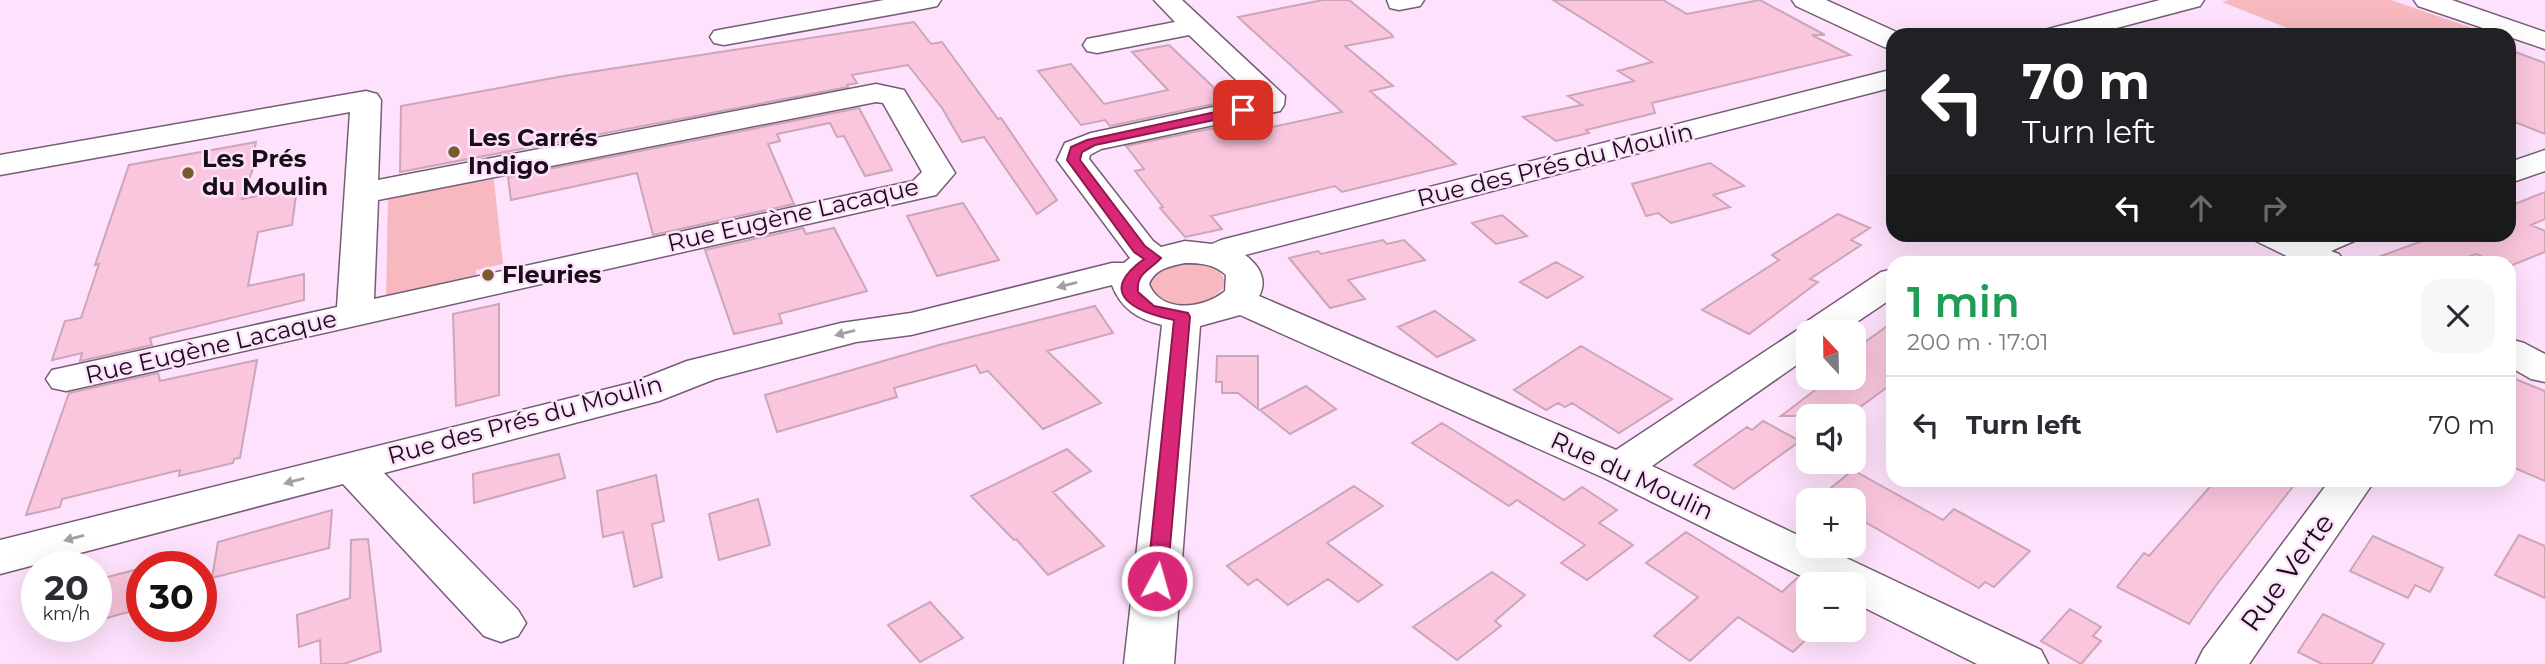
<!DOCTYPE html>
<html lang="en">
<head>
<meta charset="utf-8">
<style>
  :root { --surface:#fff; --page:#f7f7f7; --text:#2b2b33; --muted:#7c7c81; --line:#e1e1e2 }
  body { margin:0; font-family:Montserrat,sans-serif; background:var(--page); color:var(--text); height:100vh; display:flex; flex-direction:column; font-size:26px; white-space:nowrap }
  * { box-sizing:border-box; margin:0 }
  p { font-size:23px; color:var(--muted) }
  .icon { flex:none; width:38px; height:38px; fill:none; stroke:currentColor; stroke-width:2; stroke-linecap:round; stroke-linejoin:round }
  .map { position:relative; flex:1; overflow:hidden }
  .details { position:absolute; left:1886px; top:256px; width:630px; height:231px; display:flex; flex-direction:column; background:var(--surface); border-radius:21px; box-shadow:0 7px 28px #0002 }
  .details>* { flex:none }
  .guide { position:absolute; left:1886px; top:28px; width:630px; height:214px; border-radius:21px; box-shadow:0 7px 28px #0002; background:#202124; color:#fff; overflow:hidden }
  .needle { width:46px; rotate:338deg }
  .controls { position:absolute; left:1796px; top:320px; display:grid; gap:14px }
  .controls a { display:grid; place-items:center; width:70px; height:70px; border-radius:14px; background:var(--surface); box-shadow:0 7px 28px #0002; font-size:35px }
  .speed { position:absolute; left:21px; top:551px; display:flex; gap:14px; font-size:35px; font-weight:700; text-align:center }
  .speed>* { display:grid; place-content:center; width:91px; height:91px; border-radius:50%; background:var(--surface); box-shadow:0 7px 28px #0002; line-height:1 }
  .speed small { font-size:18px; font-weight:400 }
  .speed .limit { border:10px solid #d22; background:#fff; color:#111 }
  .pin { position:absolute; display:grid; place-items:center; width:60px; height:60px; color:#fff; margin:-30px; border-radius:14px; box-shadow:0 4px 10px #0006 }
  .me { position:absolute; width:77px; margin:-38px; rotate:6deg; stroke-linejoin:round; filter:drop-shadow(0 0 5px #0008) }
  .turn { display:flex; align-items:center; gap:24px; height:147px; padding:0 21px; font-size:32px }
  .turn .icon { width:91px; height:91px; stroke-width:2.5 }
  .turn b { display:block; font-size:49px; line-height:60px }
  .lanes { display:flex; align-items:center; height:66px; padding:0 21px; background:#0003; justify-content:center; gap:35px; direction:ltr }
  .lanes .off { opacity:.35 }
  .round { display:grid; place-items:center; flex:none; width:74px; height:74px; border-radius:21px; background:var(--page) }
  .headline { display:flex; align-items:center; justify-content:space-between; height:119px; padding:0 21px }
  h1 { font-size:42px; font-weight:600; line-height:52px; color:#1e9e55 }
  ul { padding:0; list-style:none }
  li { display:flex; align-items:center; gap:21px; height:98px; padding:0 21px; border-top:2px solid var(--line) }
  li div { flex:1 }
  li b { display:block; font-size:26px }
  li em { font-style:normal }
  .map>svg:first-child { display:block }
  .green { fill:#f7b8bf }
  .building { fill:#fac6de; stroke:#cba6b7; stroke-width:2 }
  .lines { fill:none; stroke-linecap:round; stroke-linejoin:round }
  .minor-casing { stroke:#755d75; stroke-width:3 }
  .minor { fill:#fff; fill-rule:evenodd }
  .oneway { fill:#a39fa2 }
  .route { fill:#db2777; stroke:#8e194d; stroke-width:2 }
  .poi-dot { fill:#775b2e; stroke:#fee1fc; stroke-width:2.5 }
  .labels { text-anchor:middle; stroke-width:5; stroke-linejoin:round; paint-order:stroke }
  .poi-label { font-size:24px; font-weight:bold; fill:#180e17; stroke:#fee1fc; text-anchor:start }
  .street-label { font-size:24px; fill:#180e17; stroke:#fee1fc }
  .near-street-label { font-size:28px; fill:#180e17; stroke:#fee1fc }
</style>
</head>
<body>
<div class="map">
<svg width="2545" height="664" viewBox="0 0 2545 664">
  <rect width="100%" height="100%" fill="#fee1fc"/>
  <path class="green" d="M2229,0h162l84,29 -20,6h-150l-83,-33z
    M493,172l10,92 -27,6 1,13 -91,20 2,-109z
    M1199,262c13,4 24,7 26,22 -13,26 -56,26 -74,6v-13c13,-14 30,-14 48,-15z"/>
  <path class="building" d="M1323,0h26l42,34 2,3 -48,9 48,40 -23,5 86,73 -114,28 -7,-6 -124,30 11,13 -37,8 -25,-29 3,-1 -28,-36 9,-2 -18,-23 122,-25 10,9 84,-18 -104,-95z
    M1553,0h110l24,14 73,-14 65,35h-13l38,20 -198,48 3,10 -69,17 3,3 -33,8 -33,-24 59,-12 -14,-9 66,-15 -16,-10 34,-9z
    M914,22l17,22 11,-2 56,77 3,-1 56,82 -20,14 -53,-77 -22,5 -20,-34 -34,-43 -56,10 5,8 -10,2 1,2 -448,85 1,-66 163,-30z
    M1169,45l59,56 -118,25 -5,-6 -24,5 -43,-54 33,-7 33,40 64,-14 -36,-38z
    M2510,50l35,13v71l-35,-14z
    M859,108l33,62 -27,6 -21,-40 -7,1 -7,-14 -53,11 3,7 -12,3 26,60 -141,31 -16,-62 -126,27 -3,-23z
    M256,142l-2,11 5,-1 -17,47 55,-11 -5,37 -34,7 -10,54 56,-12v26l-154,38 2,7 -72,16 2,-8 -30,7 13,-39 16,-3 18,-54 -4,1 34,-100z
    M1710,163l34,23 -31,9 17,12 -59,16 -13,-10 -12,3 -14,-32z
    M2545,192v27l-14,6 14,6v21l-35,14v-4h-15l-19,-8 -22,8h-81v-3l68,-25h69v-28z
    M963,203l36,57 -62,16 -30,-60z
    M1838,214l32,14 -19,12 10,5 -51,34 8,3 -69,52 -47,-24 77,-50 -7,-5z
    M1502,215l25,21 -31,8 -24,-21z
    M803,228l3,6 28,-6 33,63 -88,23 3,9 -48,11 -29,-84z
    M1383,240l4,4 17,-4 21,20 -77,20 17,19 -35,9 -41,-50 29,-7 3,3z
    M1556,262l27,15 -36,21 -27,-16z
    M499,304v91l-43,11 -3,-92z
    M1095,306l18,27 -66,18 54,52 -58,26 -55,-58 -8,2 -4,-8 -82,23 3,9 -120,35 -12,-37 174,-50z
    M1435,311l40,29 -38,17 -39,-30z
    M1894,321v61l-46,34h-67l50,-38h22v-27z
    M1581,346l91,53 -53,34 -47,-30 -7,4 -7,-4 -12,7 -32,-20z
    M1217,356h41v53l-20,-16h-16v-11h-6z
    M257,360l-17,98 -6,1 -1,4 -54,13 1,-6 -118,29 -2,8 -34,8 43,-122 89,-20 2,8z
    M2510,377l35,14v90l-35,-15z
    M1306,386l30,23 -46,25 -30,-24z
    M1763,421l37,20 -66,48 -40,-24 53,-38 5,3z
    M1442,423l122,77 18,-13 35,23 -18,13 34,22 -46,35 -26,-17 24,-18 -68,-45 -8,6 -97,-63z
    M1067,449l24,22 -38,21 51,54 -56,29 -32,-36 -2,1 -43,-44z
    M559,454l6,24 -91,25 -1,-29z
    M1853,470l90,50 11,-11 76,42 -36,36 -9,-5 -6,6 -126,-73v-15h-37z
    M656,475l8,46 -12,3 10,53 -28,10 -11,-55 -20,5 -6,-46z
    M2216,480h82l-84,108 -25,36 -72,-37 27,-34 5,3z
    M1354,486l29,20 -56,37 55,42 -24,17 -30,-23 -40,26 -31,-26 -9,6 -21,-19z
    M758,499l12,46 -51,15 -10,-46z
    M332,510l-3,38 -117,30 6,-36z
    M1686,532l96,60 15,-14 11,6v46h8l-23,22 -55,-35 -48,44 -36,-25 44,-39 -52,-34z
    M2519,535l26,11v52l-50,-23z
    M2373,536l70,32 -13,24 -15,-7 -7,13 -58,-27z
    M368,539l13,112 -37,13h-23l-1,-24 -21,7 -2,-32 53,-17 1,-58z
    M142,568l-10,43 -36,10v-41z
    M1492,572l33,23 -30,26 6,5 -44,34 -44,-33z
    M930,602l33,36 -43,24 -32,-37z
    M2070,609l31,18 -8,9 8,5 -20,23 -40,-23z
    M2323,614l61,30 -12,20h-50l-24,-12z"/>
  <g class="lines">
    <g class="minor-casing">
      <path id="minor" d="M884,0h57l-4,6 -9,2 -204,37 -10,-2 -4,-6 4,-6 10,-2z
        M1154,0h28l103,96 -1,9 -4,6 -179,38 -11,6 -1,4 64,82 8,6 24,-6 27,3 9,-4 673,-171v18l-649,168c14,10 23,25 14,41l357,154 183,-121 4,-5 78,-52 13,-3v28l-52,35h-34v25l-156,109 156,74v6h13l220,104 7,14h-71l-124,-62v-18h-36l-213,-106 -364,-163 -40,11 -26,338h-50l38,-339c-24,-6 -41,-16 -50,-40l-201,50 -55,7 -141,37 -56,22 -275,72 134,137 8,13 -8,13 -17,6 -17,-6 -141,-152 -343,90v-34l631,-157 56,-22 154,-38 70,-10 201,-50h12l6,-5 -73,-98 8,-17 26,-10 164,-35 -66,-63 -92,18 -10,-2 -4,-6 4,-6 88,-17zM1185,263c16,0 29,1 41,12l-1,16c-21,18 -64,23 -76,-7 6,-15 21,-18 36,-21z
        M1387,0h37l-4,6 -21,4 -9,-2z
        M1792,0h34l77,35h-9v14l-10,-2 -88,-41z
        M2160,0h44l-4,6 -110,29h-46l4,-6z
        M2414,0h38l93,32v17l-127,-43z
        M876,84l28,6 51,83 -19,22 -870,196 -14,-3 -6,-9 6,-9 14,-3 271,-60 13,-195 -350,63v-20l366,-64 11,3 4,6 -3,80zM876,102l7,1 39,69 -9,9 -539,118 4,-99z
        M2545,150v21l-35,12v-21z
        M2251,234h46l5,3 7,-3h50l-5,7 -23,10 8,3 5,8h-45l-43,-21z
        M2510,339l14,4 21,11v28l-14,-3 -21,-12z
        M2330,480h45l-126,184h-53l7,-14z"/>
    </g>
    <use href="#minor" class="minor"/>
  </g>
  <defs><path id="oneway-solid" d="M-6-.8H1V-3.2L6.5 0L1 3.2V.8H-6Z" transform="scale(1.75)"/></defs>
  <g class="oneway">
    <use href="#oneway-solid" transform="translate(1067 285) rotate(166)"/>
    <use href="#oneway-solid" transform="translate(845 333) rotate(166)"/>
    <use href="#oneway-solid" transform="translate(294 481) rotate(165)"/>
    <use href="#oneway-solid" transform="translate(74 538) rotate(165)"/>
  </g>
  <path class="route" d="M1243,106l5,1v6l-153,32 -13,7 -2,8 65,86 16,12c-12,13 -25,15 -23,34l16,14 34,7 2,4 -23,264 -3,5 -7,2 -7,-2 -3,-5 27,-261c-38,-8 -79,-26 -30,-61l-10,-7 -67,-92 4,-13 16,-7z"/>
  <g class="poi-dot">
    <circle cx="454" cy="152" r="7"/>
    <circle cx="188" cy="173" r="7"/>
    <circle cx="488" cy="275" r="7"/>
  </g>
  <g class="labels">
    <g class="poi-label">
      <text x="468" y="146">Les Carrés<tspan x="468" dy="28">Indigo</tspan></text>
      <text x="202" y="167">Les Prés<tspan x="202" dy="28">du Moulin</tspan></text>
      <text x="502" y="283">Fleuries</text>
    </g>
    <g class="street-label">
      <text transform="translate(1555 165) rotate(-14)" y="8">Rue des Prés du Moulin</text>
      <text transform="translate(793 215) rotate(-13)" y="8">Rue Eugène Lacaque</text>
      <text transform="translate(211 347) rotate(-13)" y="8">Rue Eugène Lacaque</text>
      <text transform="translate(525 420) rotate(-15)" y="8">Rue des Prés du Moulin</text>
      <text transform="translate(1632 476) rotate(25)" y="8">Rue du Moulin</text>
    </g>
    <g class="near-street-label">
      <text transform="translate(2287 572) rotate(-54)" y="10">Rue Verte</text>
    </g>
  </g>
</svg>
<div class="controls">
<a><svg class="needle" viewBox="-14 -14 28 28"><path d="M0-13l5 13h-10z" fill="#e53935"/><path d="M0 13l5-13h-10z" fill="#7c7c81"/></svg></a>
<a><svg class="icon" aria-label="sound" viewBox="0 0 24 24"><path d="M4 9h4l5-4v14l-5-4H4zM17 9q2 3 0 6"/></svg></a>
<a>+</a>
<a>−</a>
</div>
<div class="speed"><div>20<small>km/h</small></div><div class="limit">30</div></div>
<div class="pin" style="left:1243px;top:110px;background:#d93025"><svg class="icon" aria-label="arrive" viewBox="0 0 24 24"><path d="M6 21V4h12l-3 4 3 4H6"/></svg></div>
<svg class="me" style="left:1157px;top:581px" viewBox="-20 -20 40 40"><circle r="17" fill="#db2777" stroke="#fff" stroke-width="3"/><path d="M0-11L8 9 0 5-8 9z" fill="#fff"/></svg>
<div class="guide">
<div class="turn"><svg class="icon" aria-label="left" viewBox="0 0 24 24"><path d="M17 20v-9H6M10 6l-5 5 5 5"/></svg><div><b>70 m</b>Turn left</div></div>
<div class="lanes"><svg class="icon" aria-label="left" viewBox="0 0 24 24"><path d="M17 20v-9H6M10 6l-5 5 5 5"/></svg><svg class="icon off" aria-label="ahead" viewBox="0 0 24 24"><path d="M12 20V5M6 11l6-6 6 6"/></svg><svg class="icon off" aria-label="right" viewBox="0 0 24 24"><path d="M7 20v-9h11M14 6l5 5-5 5"/></svg></div>
</div>
<section class="details">
<div class="headline"><div><h1>1 min</h1><p>200 m · 17:01</p></div><a class="round"><svg class="icon" aria-label="close" viewBox="0 0 24 24"><path d="M6 6l12 12M18 6L6 18"/></svg></a></div>
<ul>
<li><svg class="icon" aria-label="left" viewBox="0 0 24 24"><path d="M17 20v-9H6M10 6l-5 5 5 5"/></svg><div><b>Turn left</b></div><em>70 m</em></li>
</ul>
</section>
</div>
</body>
</html>
